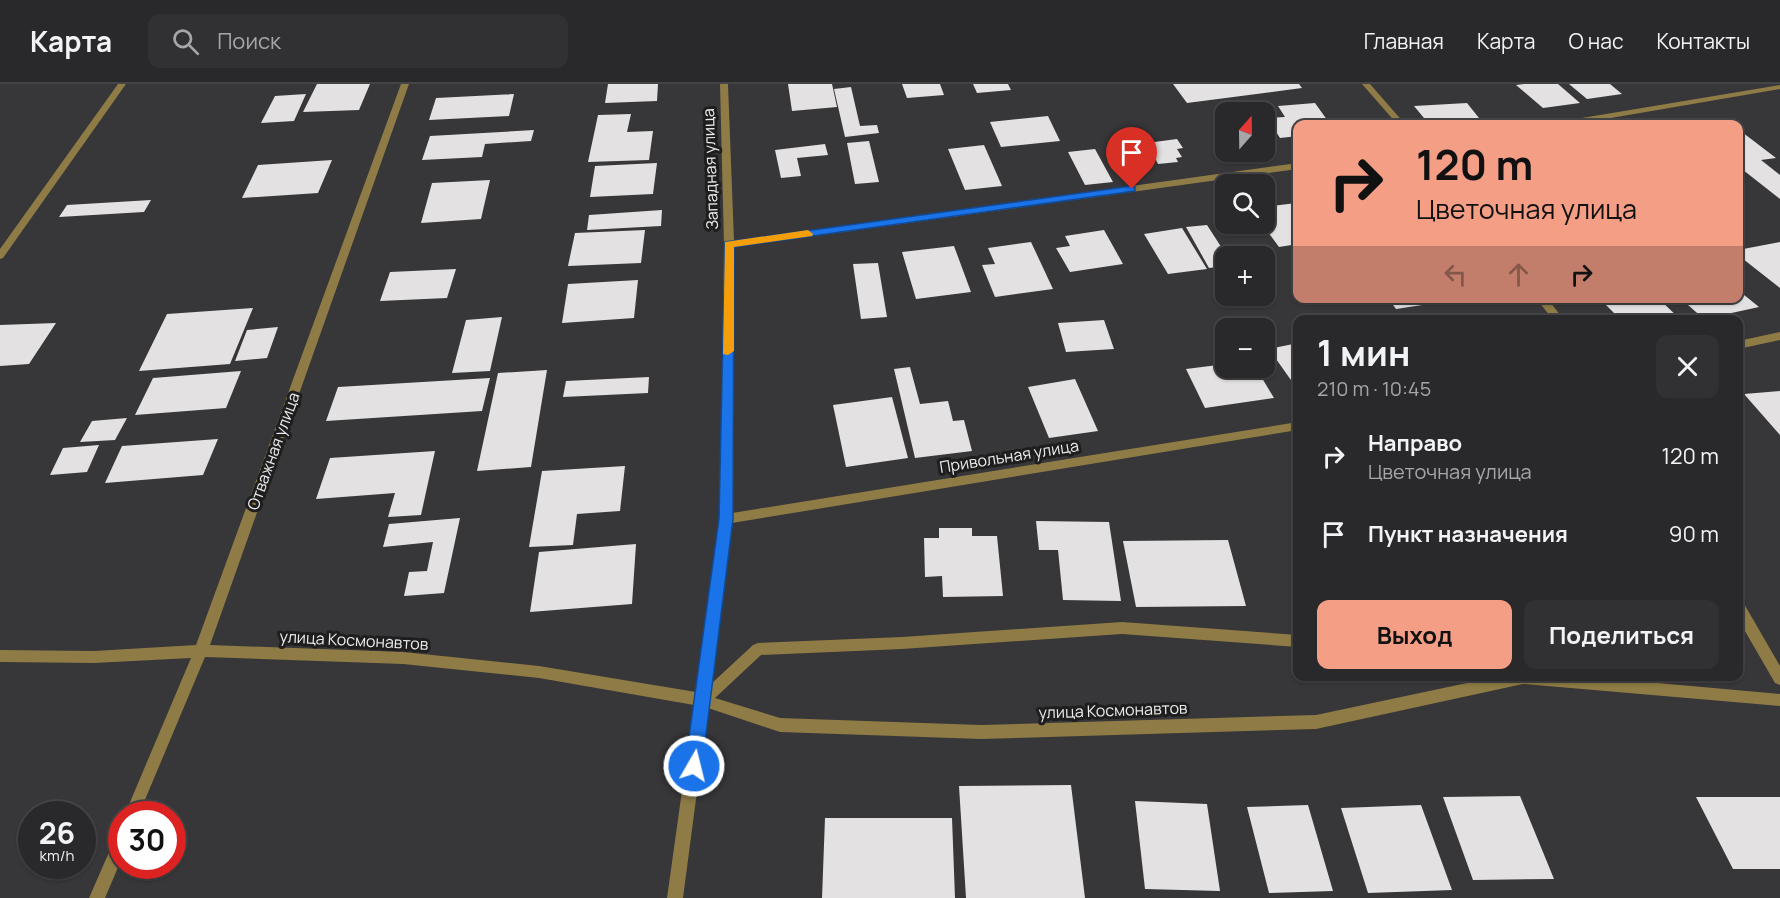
<!DOCTYPE html>
<html lang="ru">
<head>
<meta charset="utf-8">
<style>
  :root { --surface:#29282a; --page:#313032; --text:#f1f3f6; --muted:#a5a6a8; --line:#454447; --accent:#f49e86 }
  body { margin:0; font-family:Manrope,sans-serif; background:var(--page); color:var(--text); height:100vh; display:flex; flex-direction:column; font-size:22px; white-space:nowrap }
  * { box-sizing:border-box; margin:0 }
  p { font-size:20px; color:var(--muted) }
  .icon { flex:none; width:33px; height:33px; fill:none; stroke:currentColor; stroke-width:2; stroke-linecap:round; stroke-linejoin:round }
  .map { position:relative; flex:1; overflow:hidden }
  .panel { position:absolute; left:1293px; top:231px; width:450px; height:366px; display:flex; flex-direction:column; background:var(--surface); border-radius:12px; box-shadow:0 2px 4px #0004,0 0 0 2px var(--line) }
  .panel>* { flex:none }
  .hud { position:absolute; left:1293px; top:36px; width:450px; height:183px; border-radius:12px; box-shadow:0 2px 4px #0004,0 0 0 2px var(--line); background:#f49e86; color:#111; overflow:hidden }
  .needle { width:39px; rotate:20deg }
  .fabs { position:absolute; left:1215px; top:18px; display:grid; gap:12px }
  .fabs a { display:grid; place-items:center; width:60px; height:60px; border-radius:12px; background:var(--surface); box-shadow:0 2px 4px #0004,0 0 0 2px var(--line); font-size:30px }
  .speed { position:absolute; left:18px; top:717px; display:flex; gap:12px; font-size:30px; font-weight:700; text-align:center }
  .speed>* { display:grid; place-content:center; width:78px; height:78px; border-radius:50%; background:var(--surface); box-shadow:0 2px 4px #0004,0 0 0 2px var(--line); line-height:1 }
  .speed small { font-size:15px; font-weight:400 }
  .speed .limit { border:9px solid #d22; background:#fff; color:#111 }
  .pin { position:absolute; display:grid; place-items:center; width:51px; height:51px; color:#fff; margin:-62px -26px; border-radius:50% 50% 50% 0; rotate:-45deg; box-shadow:0 0 6px #0007 }
  .pin .icon { rotate:45deg }
  .me { position:absolute; width:66px; margin:-33px; rotate:8deg; stroke-linejoin:round; filter:drop-shadow(0 0 4px #0008) }
  .turn { display:flex; align-items:center; gap:21px; height:126px; padding:0 24px; font-size:27px }
  .turn .icon { width:78px; height:78px; stroke-width:2.5 }
  .turn b { display:block; font-size:42px; line-height:51px }
  .lanes { display:flex; align-items:center; height:57px; padding:0 24px; background:#0003; justify-content:center; gap:30px; direction:ltr }
  .lanes .off { opacity:.35 }
  .round { display:grid; place-items:center; flex:none; width:63px; height:63px; border-radius:12px; background:var(--page) }
  .headline { display:flex; align-items:center; justify-content:space-between; height:102px; padding:0 24px }
  h1 { font-size:36px; font-weight:700; line-height:45px }
  .action { display:flex; gap:12px; margin-top:auto; padding:12px 24px }
  .action a { flex:1; height:69px; border-radius:12px; background:var(--accent); color:#111; font-size:24px; font-weight:700; line-height:69px; text-align:center }
  .action a+a { background:var(--page); color:var(--text) }
  ul { padding:0; list-style:none }
  li { display:flex; align-items:center; gap:18px; height:78px; padding:0 24px }
  li div { flex:1 }
  li b { display:block; font-size:22px }
  li em { font-style:normal }
  header { display:flex; align-items:center; gap:36px; box-sizing:border-box; height:84px; padding:0 30px; background:var(--surface); border-bottom:2px solid var(--line) }
  header strong { font-size:28px }
  nav { display:flex; gap:33px; margin-inline-start:auto; font-size:21px }
  .search { width:420px; height:54px; background:var(--page); display:flex; align-items:center; gap:15px; box-sizing:border-box; padding:0 21px; border-radius:12px; color:var(--muted); font-size:22px }
  .map>svg:first-child { display:block }
  .building { fill:#e4e1e2 }
  .lines { fill:none; stroke-linecap:round; stroke-linejoin:round }
  .street { fill:#8e7b45; fill-rule:evenodd }
  .route { fill:#1a73e8; stroke:#114b97; stroke-width:1.5 }
  .slow { fill:#f59e0b }
  .labels { text-anchor:middle; stroke-width:6; stroke-linejoin:round; paint-order:stroke }
  .street-label { font-size:16px; fill:#ececed; stroke:#1e1e1f }
</style>
</head>
<body>
<header>
<strong>Карта</strong>
<div class="search"><svg class="icon" aria-label="search" viewBox="0 0 24 24"><circle cx="10" cy="10" r="6"/><path d="M15 15l6 6"/></svg>Поиск</div>
<nav><a>Главная</a><a>Карта</a><a>О нас</a><a>Контакты</a></nav>
</header>
<div class="map">
<svg width="1780" height="814" viewBox="0 0 1780 814">
  <rect width="100%" height="100%" fill="#373638"/>
  <path class="building" d="M317,0h53l-11,26 -56,2z
    M608,0h50l-1,17 -52,2z
    M788,0h44l5,23 -45,4z
    M902,0h38l4,11 -37,3z
    M973,0h35l3,6 -34,3z
    M1173,0h126l3,4 -115,15z
    M1524,0h34l22,19 -37,5 -27,-23z
    M1569,0h41l12,10 -35,5z
    M851,3l9,39 17,-1 2,8 -34,4 -11,-48z
    M306,10l-12,27 -33,2 14,-27z
    M514,10l-5,22 -80,4 7,-22z
    M1315,19l15,21h-32v12l-18,2 -13,-20 18,-1 -7,-11z
    M1467,19l16,20 -54,1 -15,-18z
    M631,30l-4,18 26,-1 -4,29 -61,2 10,-47z
    M1048,32l12,25 -59,6 -11,-25z
    M1738,45l38,29 -15,2 19,15v24l-42,-33z
    M534,46l-3,11 -46,3 -3,13 -60,3 8,-24z
    M1177,55l6,9 -6,1 5,8 -6,1 2,4 -20,2 -11,-21z
    M869,57l10,41 -24,2 -8,-41z
    M825,60l3,11 -31,3 4,18 -20,2 -6,-28z
    M984,61l18,41 -37,4 -17,-41z
    M1095,65l18,33 -28,3 -17,-33z
    M332,76l-14,33 -76,5 16,-33z
    M657,79l-4,31 -63,3 5,-31z
    M490,96l-9,39 -60,4 11,-40z
    M151,116l-7,12 -85,5 8,-12z
    M1296,119l2,41 -19,3 -17,-23 2,-17z
    M662,126l-1,16 -74,4 2,-15z
    M1207,141l20,31 -1,10 -17,2 -23,-41z
    M1182,144l25,41 -39,5 -24,-40z
    M645,146l-4,33 -73,3 7,-33z
    M1104,146l19,34 -53,8 -14,-24 14,-2 -5,-10z
    M1031,158l22,47 -58,8 -13,-32 13,-1 -7,-16z
    M1780,158v46l-42,-33v-5z
    M954,162l17,46 -55,7 -14,-47z
    M878,179l9,54 -26,2 -8,-55z
    M456,185l-9,29 -67,3 10,-29z
    M638,196l-4,38 -72,5 6,-39z
    M1738,206l21,17 -55,12 -24,-21h58z
    M1388,214h67v2l-59,9z
    M1599,214h59l23,22h-60z
    M253,224l-23,56 -91,7 28,-57z
    M502,233l-12,54 -38,2 14,-53z
    M1104,236l10,29 -48,3 -8,-29z
    M56,239l-27,41 -29,2v-41z
    M278,243l-11,31 -32,3 12,-31z
    M1298,259v47l-29,-41z
    M1226,280v4h30l18,30 -69,10 -19,-39z
    M910,283l10,37 28,-3 5,20 11,-1 8,31 -57,7 -21,-89z
    M547,286l-16,97 -54,4 21,-98z
    M241,287l-15,37 -91,7 18,-37z
    M649,293l-1,16 -85,4 3,-16z
    M490,294l-8,33 -156,10 12,-34z
    M1075,295l23,52 -49,7 -21,-51z
    M1780,307v44l-36,-41z
    M892,313l16,61 -62,9 -13,-62z
    M127,334l-12,22 -35,2 12,-21z
    M218,355l-15,36 -98,8 17,-37z
    M99,361l-12,27 -37,3 13,-27z
    M435,367l-14,64 -33,2 7,-24 -79,6 14,-41z
    M625,382l-5,45 -43,3 -4,31 -44,2 13,-76z
    M460,434l-16,75 -40,3 5,-24 18,-1 6,-29 -50,5 6,-23z
    M1036,437l73,1 12,79 -58,-1 -5,-50h-19z
    M939,444h33v8h25l6,60 -60,1 -1,-21 -17,1 -1,-39h15z
    M1228,456l18,66 -110,1 -13,-66z
    M636,460l-4,60 -102,8 9,-60z
    M1071,701l14,113h-119l-7,-112z
    M1520,712l34,83 -81,1 -30,-83z
    M1696,713h84v72h-47z
    M1135,717l72,3 13,87 -75,-2z
    M1308,721l25,86 -64,2 -22,-86z
    M1421,721l31,85 -84,3 -27,-85z
    M825,734h127l3,80h-133z"/>
  <g class="lines">
    <path class="street" d="M118,0h8l-123,174 -3,1v-10z
      M401,0h8l-199,561 193,7 136,14 157,26 24,-173 4,-274 -4,-161h8l6,157 564,-78v6l-564,78 -2,266 566,-91v8l-566,93 -21,161 42,-39 5,-2 144,-6 220,-15 176,13v12l-176,-13 -220,15 -141,6 -46,43 65,20 201,7 335,-10 184,-39h80l200,18v12l-257,-22 -207,45 -335,10 -201,-7 -72,-24 -25,190h-16l27,-193 -155,-27 -136,-14 -198,-7 -66,157h-14l66,-156 -97,5 -94,-1v-12l94,1 102,-6z
      M1362,0h8l35,40h-8z
      M1780,1v4l-204,35h-16l4,-3z
      M1536,214h11l17,22h-11z
      M1780,248v8l-42,9v-8z
      M1738,516l5,2 37,64v19l-5,-2 -37,-64z
      M122,748v26l-17,40h-16l28,-64z"/>
  </g>
  <path class="route" d="M1132,102l3,1v4l-401,56 -1,272 -31,247 -3,6 -5,2 -6,-2 -3,-6 34,-247 6,-277z"/>
  <path class="slow" d="M808,146l5,4 -1,2 -78,11v104l-6,4 -5,-1 2,-112z"/>
  <g class="labels">
    <g class="street-label">
      <text transform="translate(710 85) rotate(-92)" y="6">Западная улица</text>
      <text transform="translate(273 367) rotate(-70)" y="6">Отважная улица</text>
      <text transform="translate(1009 372) rotate(-9)" y="6">Привольная улица</text>
      <text transform="translate(354 556) rotate(3)" y="6">улица Космонавтов</text>
      <text transform="translate(1113 626) rotate(-2)" y="6">улица Космонавтов</text>
    </g>
  </g>
</svg>
<div class="fabs">
<a><svg class="needle" viewBox="-14 -14 28 28"><path d="M0-13l5 13h-10z" fill="#e53935"/><path d="M0 13l5-13h-10z" fill="#a5a6a8"/></svg></a>
<a><svg class="icon" aria-label="search" viewBox="0 0 24 24"><circle cx="10" cy="10" r="6"/><path d="M15 15l6 6"/></svg></a>
<a>+</a>
<a>−</a>
</div>
<div class="speed"><div>26<small>km/h</small></div><div class="limit">30</div></div>
<div class="pin" style="left:1132px;top:105px;background:#d93025"><svg class="icon" aria-label="arrive" viewBox="0 0 24 24"><path d="M6 21V4h12l-3 4 3 4H6"/></svg></div>
<svg class="me" style="left:694px;top:682px" viewBox="-20 -20 40 40"><circle r="17" fill="#1a73e8" stroke="#fff" stroke-width="3"/><path d="M0-11L8 9 0 5-8 9z" fill="#fff"/></svg>
<div class="hud">
<div class="turn"><svg class="icon" aria-label="right" viewBox="0 0 24 24"><path d="M7 20v-9h11M14 6l5 5-5 5"/></svg><div><b>120 m</b>Цветочная улица</div></div>
<div class="lanes"><svg class="icon off" aria-label="left" viewBox="0 0 24 24"><path d="M17 20v-9H6M10 6l-5 5 5 5"/></svg><svg class="icon off" aria-label="ahead" viewBox="0 0 24 24"><path d="M12 20V5M6 11l6-6 6 6"/></svg><svg class="icon" aria-label="right" viewBox="0 0 24 24"><path d="M7 20v-9h11M14 6l5 5-5 5"/></svg></div>
</div>
<section class="panel">
<div class="headline"><div><h1>1 мин</h1><p>210 m · 10:45</p></div><a class="round"><svg class="icon" aria-label="close" viewBox="0 0 24 24"><path d="M6 6l12 12M18 6L6 18"/></svg></a></div>
<ul>
<li><svg class="icon" aria-label="right" viewBox="0 0 24 24"><path d="M7 20v-9h11M14 6l5 5-5 5"/></svg><div><b>Направо</b><p>Цветочная улица</p></div><em>120 m</em></li>
<li><svg class="icon" aria-label="arrive" viewBox="0 0 24 24"><path d="M6 21V4h12l-3 4 3 4H6"/></svg><div><b>Пункт назначения</b></div><em>90 m</em></li>
</ul>
<div class="action"><a>Выход</a><a>Поделиться</a></div>
</section>
</div>
</body>
</html>
